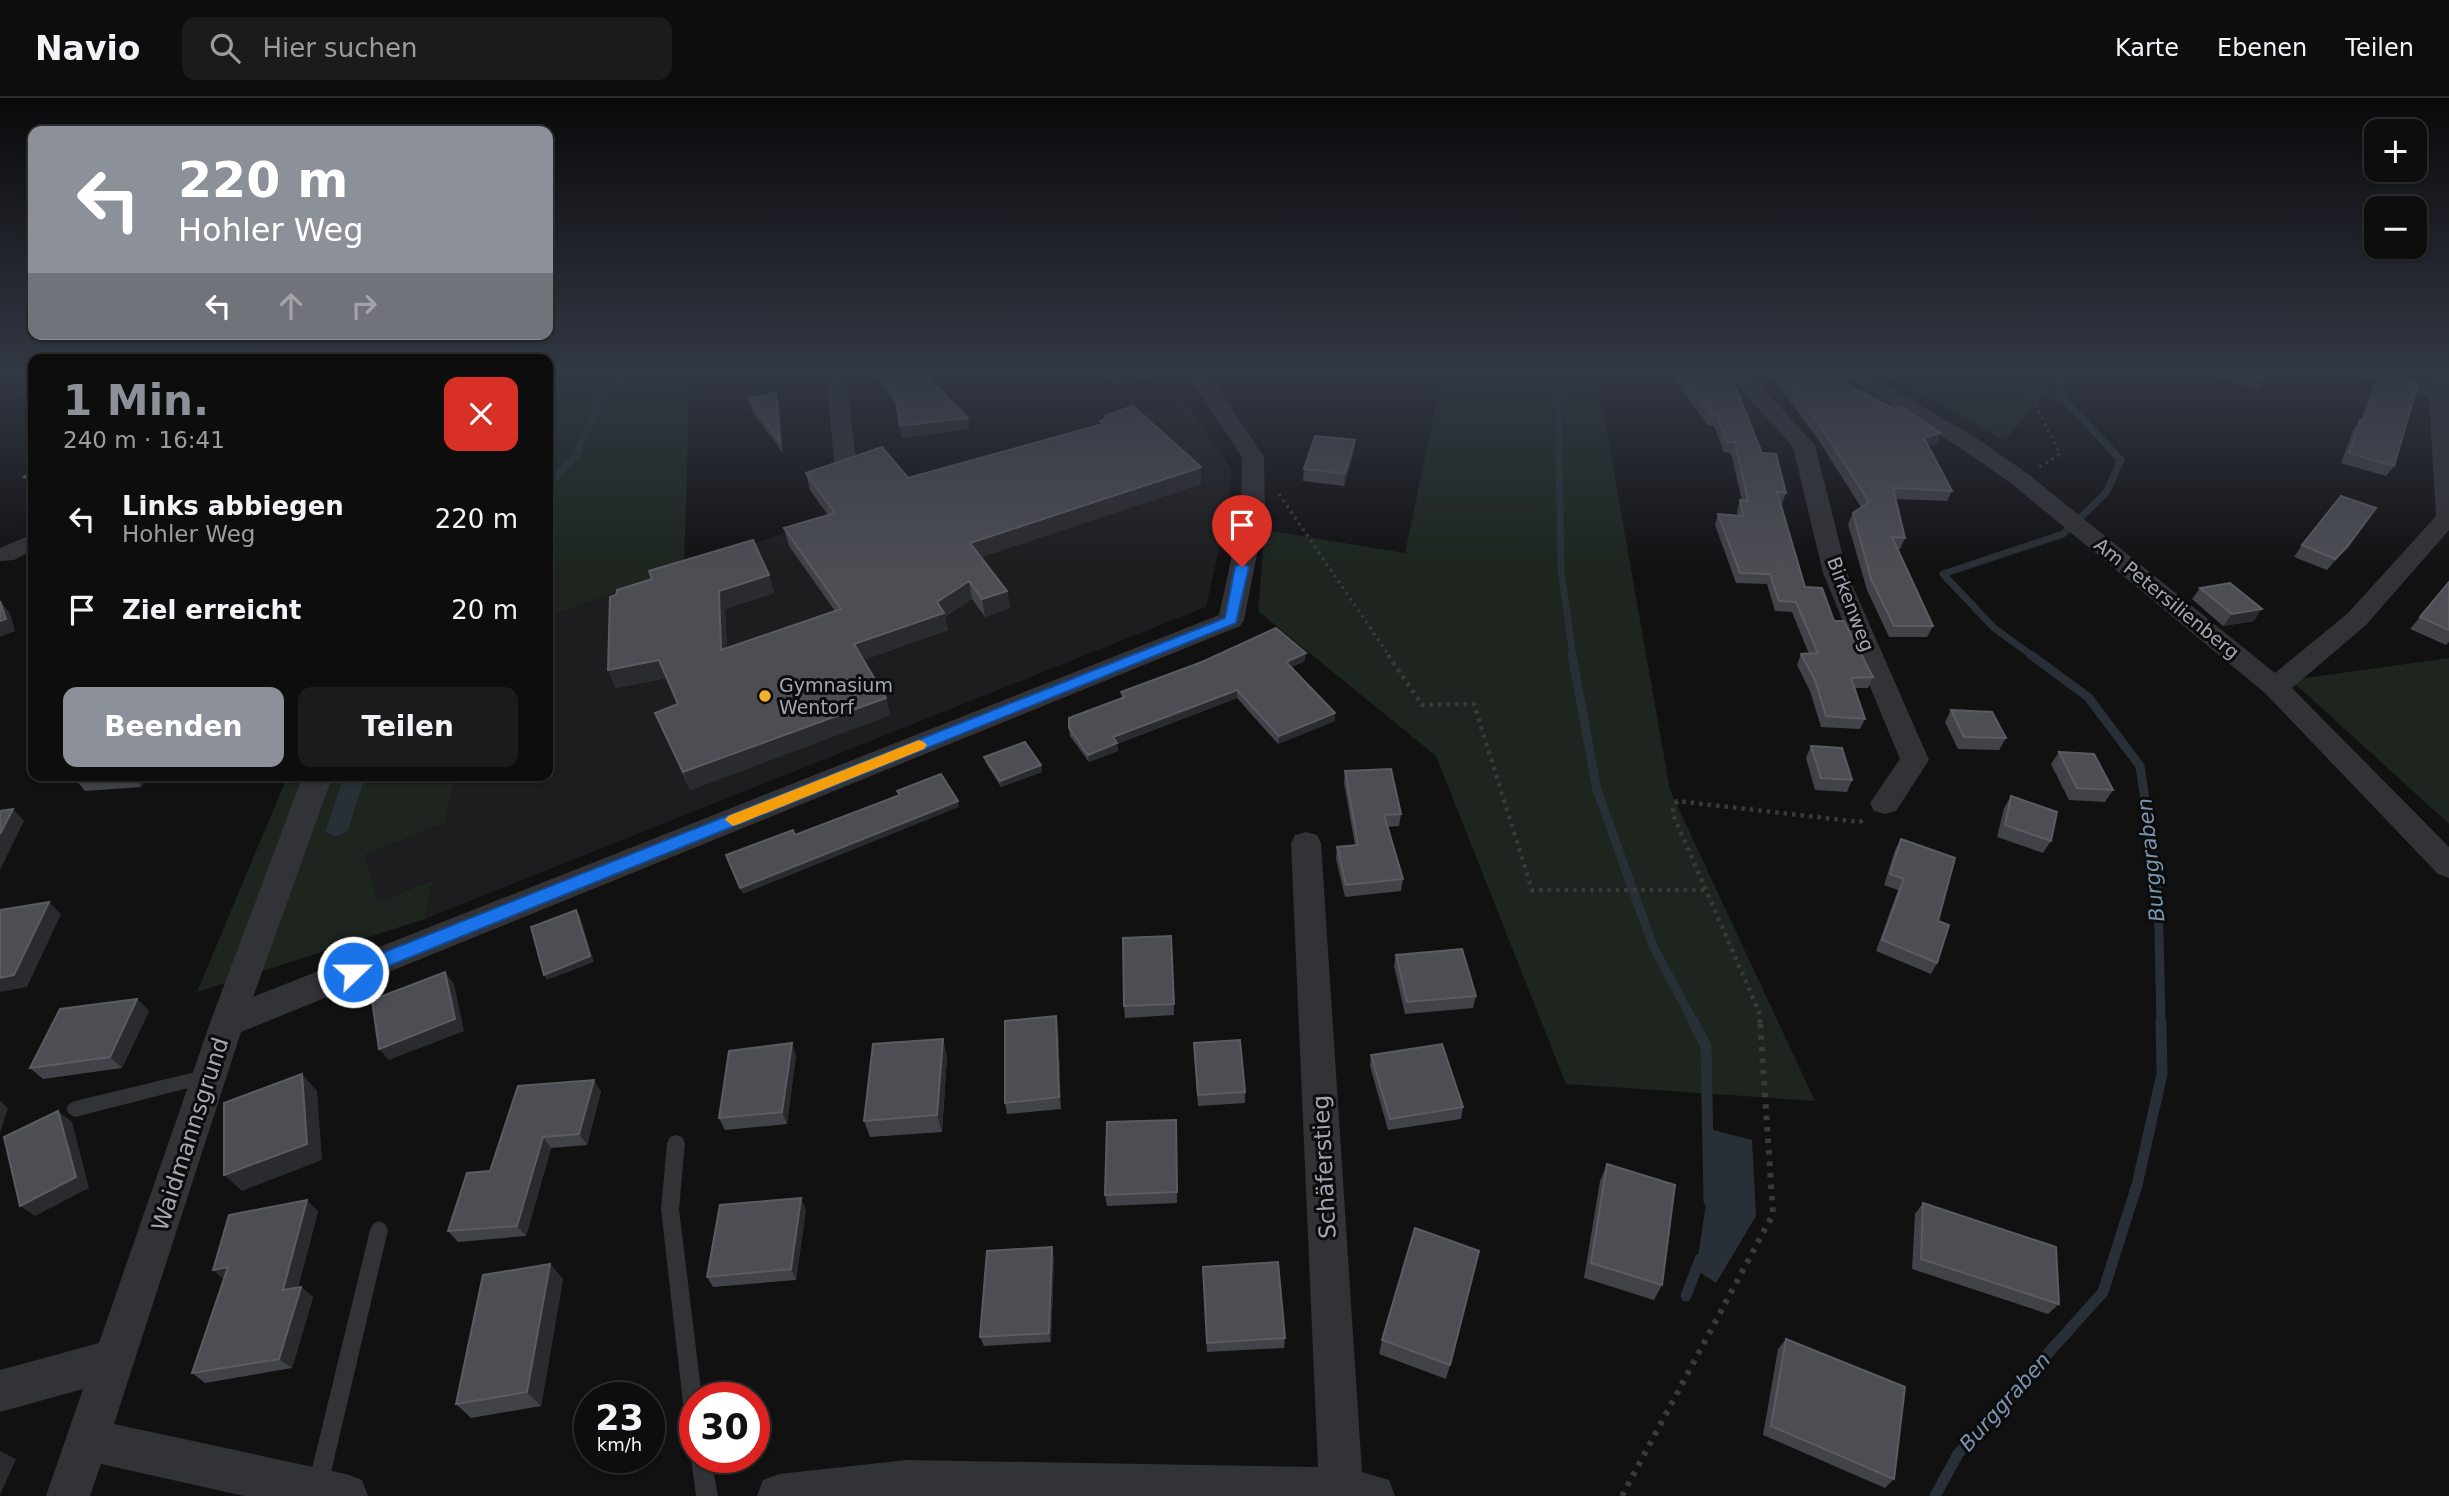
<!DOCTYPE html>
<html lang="de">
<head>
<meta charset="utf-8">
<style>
  :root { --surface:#0d0d0e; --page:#1b1b1c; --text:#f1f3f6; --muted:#9a9c9e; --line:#2d2d2e; --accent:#8c9099 }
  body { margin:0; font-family:"DejaVu Sans",sans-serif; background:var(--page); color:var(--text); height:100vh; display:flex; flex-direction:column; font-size:26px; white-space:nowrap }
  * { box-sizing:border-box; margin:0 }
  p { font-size:23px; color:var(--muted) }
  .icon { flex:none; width:38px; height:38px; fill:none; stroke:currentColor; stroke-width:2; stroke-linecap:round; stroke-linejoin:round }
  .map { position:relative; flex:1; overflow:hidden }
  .drawer { position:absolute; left:28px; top:256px; width:525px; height:427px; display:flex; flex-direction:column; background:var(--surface); border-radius:14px; box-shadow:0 2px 5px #0004,0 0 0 2px var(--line) }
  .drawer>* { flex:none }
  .guide { position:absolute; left:28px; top:28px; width:525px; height:214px; border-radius:14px; box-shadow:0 2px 5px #0004,0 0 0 2px var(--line); background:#8c9099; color:#fff; overflow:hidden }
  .tools { position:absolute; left:2364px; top:21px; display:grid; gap:14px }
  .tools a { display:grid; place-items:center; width:63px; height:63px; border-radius:14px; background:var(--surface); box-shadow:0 2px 5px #0004,0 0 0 2px var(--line); font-size:35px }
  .speed { position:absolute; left:574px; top:1284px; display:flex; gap:14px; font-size:35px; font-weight:700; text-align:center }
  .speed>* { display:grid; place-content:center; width:91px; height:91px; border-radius:50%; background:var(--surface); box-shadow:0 2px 5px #0004,0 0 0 2px var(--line); line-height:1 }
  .speed small { font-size:18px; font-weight:400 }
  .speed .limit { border:10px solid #d22; background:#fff; color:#111 }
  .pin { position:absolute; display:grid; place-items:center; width:60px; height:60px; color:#fff; margin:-72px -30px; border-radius:50% 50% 50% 0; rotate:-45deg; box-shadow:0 0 7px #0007 }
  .pin .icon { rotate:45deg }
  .me { position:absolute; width:77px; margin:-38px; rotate:68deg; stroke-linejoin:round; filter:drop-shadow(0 0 5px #0008) }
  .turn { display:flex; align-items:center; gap:24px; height:147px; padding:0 35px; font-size:32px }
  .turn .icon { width:91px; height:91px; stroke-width:2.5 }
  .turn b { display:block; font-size:49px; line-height:60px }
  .lanes { display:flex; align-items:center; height:66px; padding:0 35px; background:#0003; justify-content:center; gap:35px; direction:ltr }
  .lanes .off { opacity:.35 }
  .round { display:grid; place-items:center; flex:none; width:74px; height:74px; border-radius:14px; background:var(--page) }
  .headline { display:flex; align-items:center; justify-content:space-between; height:119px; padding:0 35px }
  h1 { font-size:42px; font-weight:600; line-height:52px; color:var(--accent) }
  .primary-button { display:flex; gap:14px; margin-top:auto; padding:14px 35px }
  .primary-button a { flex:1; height:80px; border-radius:14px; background:var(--accent); color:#fff; font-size:28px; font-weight:600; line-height:80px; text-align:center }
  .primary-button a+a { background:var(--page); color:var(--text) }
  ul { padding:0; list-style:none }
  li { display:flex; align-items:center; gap:21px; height:91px; padding:0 35px }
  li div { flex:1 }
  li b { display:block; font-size:26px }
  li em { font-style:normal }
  header { display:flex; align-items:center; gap:42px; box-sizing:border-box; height:98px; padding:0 35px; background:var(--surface); border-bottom:2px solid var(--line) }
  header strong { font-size:33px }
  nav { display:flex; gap:38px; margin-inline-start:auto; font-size:24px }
  .search { width:490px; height:63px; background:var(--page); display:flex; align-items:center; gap:18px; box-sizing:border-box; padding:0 24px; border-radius:14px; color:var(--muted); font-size:26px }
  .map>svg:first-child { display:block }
  .built { fill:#1d1d1f }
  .green { fill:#1d251e }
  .water { fill:#282f36 }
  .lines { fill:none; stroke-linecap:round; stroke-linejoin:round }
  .stream-far2 { stroke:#282f36; stroke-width:7 }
  .stream-far1 { stroke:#282f36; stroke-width:9 }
  .stream { stroke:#282f36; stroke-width:11 }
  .path-far2 { stroke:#383a3e; stroke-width:3.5; stroke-dasharray:2.5 4.5; stroke-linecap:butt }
  .path-far1 { stroke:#383a3e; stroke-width:4.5; stroke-dasharray:3.5 5; stroke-linecap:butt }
  .path { stroke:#383a3e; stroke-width:6; stroke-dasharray:4.5 7; stroke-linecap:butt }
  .service { fill:#323337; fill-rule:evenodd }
  .minor { fill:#323337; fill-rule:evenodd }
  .wall { fill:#424348 }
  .shaded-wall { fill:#2a2b2e }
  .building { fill:#4d4e54; stroke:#5a5c62; stroke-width:2 }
  .route { fill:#1a73e8; stroke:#114b97; stroke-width:2 }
  .slow { fill:#f59e0b }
  .poi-dot { fill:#f0b22b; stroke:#0c0c0d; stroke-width:2.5 }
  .labels { text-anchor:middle; stroke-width:6; stroke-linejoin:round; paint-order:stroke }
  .street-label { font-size:19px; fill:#a2a7b3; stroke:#0c0c0d }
  .poi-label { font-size:19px; fill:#a2a7b3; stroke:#0c0c0d; text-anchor:start }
  .water-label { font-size:21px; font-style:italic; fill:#7994af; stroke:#0c0c0d }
  .near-street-label { font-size:23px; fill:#a2a7b3; stroke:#0c0c0d }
</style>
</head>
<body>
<header>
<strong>Navio</strong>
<div class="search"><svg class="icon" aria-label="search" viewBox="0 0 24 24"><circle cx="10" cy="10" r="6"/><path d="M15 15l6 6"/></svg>Hier suchen</div>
<nav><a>Karte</a><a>Ebenen</a><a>Teilen</a></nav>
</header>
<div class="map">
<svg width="2449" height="1398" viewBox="0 0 2449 1398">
  <rect width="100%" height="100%" fill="#111112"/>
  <path class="built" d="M1184,301l48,72 -4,39 -22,97 -781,312 8,-39 -55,22 -13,-47 80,-32 10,-48h93v-158l136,-50z"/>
  <path class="green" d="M548,275h142l-6,194 -136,50z
    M1440,275h151l7,9 72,408 145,311 -249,-17 -130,-328 -178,-145 7,-81 140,23 37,-176z
    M1880,275h184l-60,68 -70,-41z
    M2449,560v166l-158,-144z
    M288,677h56l-19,57 11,5 12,-8 18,-54h89l-10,48 -80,32 13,47 55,-22 -8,39 -228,73z"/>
  <path class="water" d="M344,677h22l-18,55 -12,7 -11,-5z
    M1710,1031l42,11 4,76 -40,67 -20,-13 14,-93z"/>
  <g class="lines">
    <path class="stream-far2" d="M1558,297l3,175 12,87
      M548,387l28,-30 27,-61 27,-21
      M2034,559l-40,-29 -51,-54 120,-40 43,-41 15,-33 -61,-65v-22"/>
    <path class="stream-far1" d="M1572,557l25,135 56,156 41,77
      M2031,557l57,42 52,69 18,123 3,134"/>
    <path class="stream" d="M1693,923l13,25 3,155
      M1686,1198l14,-37
      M1935,1398l23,-42 145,-162 34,-107 25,-111 -1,-53"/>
    <path class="path-far2" d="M2020,275l40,81 -21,13
      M548,284l17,-9
      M1279,396l111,163"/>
    <path class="path-far1" d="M1388,557l34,50 52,-1 58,186h176
      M1760,925l-1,-11 -87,-200 5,-11 183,21 6,-4"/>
    <path class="path" d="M1622,1398l151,-282 -13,-193"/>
    <path class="service" d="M25,292l8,1v6l-12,-2v-4z
      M208,971l6,2 2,5 -2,5 -6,2 -133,34 -6,-3 -3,-5 3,-5 6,-3z
      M676,1037l6,2 3,6 -6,66 23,189h-7v33l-7,-3 -3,-7 -24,-212 6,-66 3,-6z
      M379,1123l6,3 3,6 -60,255 -3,7 -7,3 -7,-3 -3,-7 62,-255 3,-6z
      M695,1352v8h16l7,38h-22l-5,-38z"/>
    <path class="minor" d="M826,275h20l10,88 -3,5h-16l-3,-5z
      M1187,275h21l56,84 1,57 -21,106 -4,6 -999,406 -127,392 232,50 16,6 6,16h-124l-143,-32 -11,32h-44l37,-107 -83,23v-42l99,-27 111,-320 93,-248h30l-80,222 966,-382 22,-101 1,-57z
      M1727,275h22l66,72 32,128 82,187 -33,51 -11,3 -11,-3 -4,-8 30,-44 -77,-186 -30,-126z
      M1839,275h26l110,64 53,37 247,199 73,-60 88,-97 -7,-120 -68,-19 -3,-4h35l37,10 2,-10h17v157l-83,95 -74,63 157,159v31l-11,-4 -173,-181 -253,-209 -53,-37z
      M33,436v16l-19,10 -14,1v-13z
      M1306,734l11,3 4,8 41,629 27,8 6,16h-638l6,-16 16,-6 128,-14 411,7 -27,-624 4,-8z"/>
  </g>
  <path class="wall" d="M872,275h52l45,56 -67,9 -5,-33z
    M1104,275h55v1l-40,12z
    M1669,275h57l36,80 24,40 -4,11 -2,-1 25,84 29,34 39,56 -5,11h-13l10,31 -5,10 -39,-2 -11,-36 -13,-26 4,-11h8l-17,-42 -17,-1 -8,-27 -31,-1 -21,-58 3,-11 20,2 -1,-5 3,-11 2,1 -11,-48 -7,-1 -10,-26 -6,-1z
    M1757,275h81l8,10 91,61 -9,2 24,45 -5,10 -51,-2 9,39 -5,11h-3l36,77 -6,11h-38l-22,-47 -19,-66 5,-11 8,-6 -42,-66 -42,-58z
    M2204,275h62l-9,16z
    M2381,275l13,93 -8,10 -45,-13 12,-33 8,-10 13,-37z
    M776,295l3,11 4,49 -32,-44 -3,-11z
    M1105,318l96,68 -220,73 26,34 3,17 -25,9 -13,-18 -27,18 3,13 -85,30 23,38 4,17 -200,75 -35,-77 23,-8 -12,-27 -50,10 -8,-18 161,-95 5,18 -49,16 2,39 108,-37 -46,-65 -5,-18 44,-13 -18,-25 -4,-17 102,5 192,-53v-4l5,-2z
    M1355,342l-1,12 -10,34 -41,-5 1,-12z
    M33,371v19h-1l-8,-11z
    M2302,447l36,13 -11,12 -33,-13z
    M2449,484v60l-3,3 -36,-16z
    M2200,490l54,33 -31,5 -31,-27z
    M1305,563l-14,6 44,46v8l-57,23 -41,-46 -120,46 1,7 -29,11 -19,-26 -1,-8 53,-30 -1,-6z
    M1951,612l55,28 -7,12 -41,-1 -13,-27z
    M1811,648l41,34 -5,12 -32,-2 -9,-32z
    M2059,654l54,38 -8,12 -36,-2 -18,-36z
    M984,659l57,8 1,7 -41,15 -15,-24z
    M1345,673l56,43 -2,12 -12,1 16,52 -2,12 -56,6 -9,-38 1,-12 18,-2 -11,-62z
    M77,677h72l-8,12 -56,4 -10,-12z
    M2011,698l40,45 -8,12 -46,-16 7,-29z
    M1901,741l37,82 -1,42 -6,11 -55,-23 22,-61 -14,-5 11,-35z
    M1171,838l3,79 -49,3 -1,-12z
    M1396,857l80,41 -3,12 -68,6 -11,-48z
    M137,901l12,12 -27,57 -79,11 -13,-11z
    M1056,918l2,12 3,81 -54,5 -2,-11z
    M1194,956l51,38v11l-47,3z
    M796,957l-9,69 -62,6 -6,-12z
    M1371,957l92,52 -2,12 -73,11 -18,-64z
    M947,958l-5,76 -72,5 -6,-16z
    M601,993l-14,54 -36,3 -25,88 -68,6 -10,-11 42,-60z
    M1176,1033l1,72 -70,3 -2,-11z
    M1607,1066l55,121 -8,15 -70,-22 16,-97z
    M1923,1105l136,101 -11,10 -136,-45 3,-55z
    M806,1111l-10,71 -83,7 -6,-10z
    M318,1113l-20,76h3l12,10 -21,71 -87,15 -13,-10 32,-94 -11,-9z
    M1054,1159l-3,85 -67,4 -4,-9z
    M550,1166l13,15 -22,127 -70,12 -15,-14z
    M1203,1169l82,71 -1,10 -77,4z
    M1786,1241l108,140 -9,9 -122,-53 15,-86z
    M1382,1242l68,25 -4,14 -67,-25z"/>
  <path class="shaded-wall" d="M1123,275h36v1l-40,12 -1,-11z
    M776,295l3,11 4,49 -3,-11z
    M968,320l1,11 -67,9 -2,-12z
    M1941,335l-4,11 -17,5 4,-11z
    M1355,342l-1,12 -10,34 1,-12z
    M1201,369v17l-228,76 -3,-17z
    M2376,410l-38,50 -11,12 8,-11z
    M769,477l5,18 -49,16 3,59 -7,-18 -2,-59z
    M969,483l3,18 -27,18 3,13 -90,32 -4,-18 83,-42z
    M1007,493l3,17 -25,9 -3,-18z
    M0,503l10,12 5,18 -15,6z
    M2262,511l-8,12 -31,5 9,-12z
    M1306,555l-1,8 -19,9v-8z
    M659,562l7,18 -50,10 -8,-18z
    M1237,592v8l-120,46 1,7 -29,11 -1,-7 25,-18z
    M886,600l4,17 -200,75 -7,-18z
    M1335,615v8l-57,23 1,-8z
    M1041,667l1,7 -41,15 -1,-6z
    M132,677h17l-8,12z
    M958,703l1,6 -216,87 -3,-6z
    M13,711l11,12 -24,49v-36z
    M49,804l12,12 -34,73 -27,5v-14z
    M576,812l4,6 14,46 -47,18 -3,-5z
    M445,874l9,12 10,47 -75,29 -10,-11z
    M137,901l12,12 -27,57 -12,-11z
    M1056,918l2,12 3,81 -2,-12z
    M943,941l4,17 -5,76 -5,-17z
    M792,945l4,12 -9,69 -5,-12z
    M302,976l15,17 5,69 -80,31 -18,-16z
    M594,982l7,11 -14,54 -8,-11z
    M0,1003l8,7 -8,25z
    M58,1013l14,11 17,66 -54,28 -15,-10z
    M543,1039l8,11 -25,88 -9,-10z
    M801,1100l5,11 -10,71 -5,-11z
    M307,1102l11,11 -23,89 -12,-10z
    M1052,1149l2,10 -3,85 -2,-9z
    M550,1166l13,15 -22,127 -14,-14z
    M228,1169l-3,13 -12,-10z
    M301,1189l12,10 -21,71 -13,-9z
    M0,1353l16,8 -16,36z"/>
  <path class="building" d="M879,275h45l44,45 -68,8 -5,-32z
    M1679,275h47l8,10 28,70 14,1 10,39 -9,-1 28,95 17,1 12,33h10l29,56 -22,1 14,41 -39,-3 -11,-36 -14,-26 17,-1 -22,-51 -17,-1 -9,-27 -30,-1 -22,-59 25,2 -3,-16 8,1 -13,-59h-8l-10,-27h-6z
    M1781,275h57l10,5 -6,3 52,28 7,-2 40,26 -17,5 28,53 -59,-3 12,50 -13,-1 41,89h-39l-23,-47 -18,-66 16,-11 -46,-72z
    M2238,275h28l-4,7z
    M2381,275l37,11 -24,82 -45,-13 11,-33 4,1z
    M776,295l4,49 -32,-44z
    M1133,308l68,61 -231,76 37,48 -25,8 -13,-18 -32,21 7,11 -90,31 32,54 -203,74 -28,-59 23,-9 -19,-44 -51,10 2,-73 6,-2 1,-5 35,-11 -3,-8 104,-31 16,35 -50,16 2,59 120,-41 -57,-81 51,-15 -29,-40 76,-26 26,31 195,-54 -3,-3 7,-3 -2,-2z
    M1315,338l40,4 -10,34 -41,-5z
    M33,371v8h-9z
    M2341,398l35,12 -29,39 -12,12 -33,-14z
    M2449,484v48l-29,-13z
    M2230,485l32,26 -30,5 -32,-26z
    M0,503l6,18 -6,2z
    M1276,530l30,25 -20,9 49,51 -56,23 -42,-46 -124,47 4,6 -29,12 -19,-27v-10l56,-21 -4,-5 81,-30z
    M1951,612l41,2 14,26 -42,-1z
    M1025,644l16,23 -41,16 -16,-24z
    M1811,648l31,2 10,32 -31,-2z
    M2059,654l35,2 19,36 -36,-2z
    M1391,671l10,45 -17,1 19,64 -57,6 -9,-38 21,-2 -13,-74z
    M941,676l17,27 -218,87 -14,-33 67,-25 2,5 105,-40 -3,-4z
    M77,677h49l-51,4z
    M2011,698l46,16 -6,29 -46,-16z
    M13,711l-13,25v-23z
    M1901,741l54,19 -17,63 11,4 -12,38 -55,-23 22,-61 -14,-5z
    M49,804l-35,73 -14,3v-68z
    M576,812l14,46 -46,19 -13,-48z
    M1171,838l3,68 -50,2 -1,-68z
    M1462,851l14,47 -69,6 -11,-47z
    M445,874l10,47 -76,30 -7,-49z
    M137,901l-27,58 -80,11 30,-59z
    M1056,918l3,81 -54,6v-82z
    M943,941l-6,76 -73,6 9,-77z
    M1240,942l5,52 -47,3 -4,-52z
    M792,945l-10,69 -63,6 10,-67z
    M1442,946l21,63 -73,12 -19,-64z
    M302,976l5,70 -83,31v-72z
    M594,982l-15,54 -36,3 -26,89 -69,5 19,-58 23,-2 28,-85z
    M58,1013l18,66 -56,29 -16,-69z
    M1176,1022l1,72 -72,3 2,-73z
    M1607,1066l68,21 -13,100 -71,-22z
    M801,1100l-10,71 -84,8 13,-72z
    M307,1102l-24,90 18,-3 -22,72 -87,14 36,-106 -15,3 16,-55z
    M1923,1105l133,44 3,57 -138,-45z
    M1415,1130l64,23 -29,114 -68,-25z
    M1052,1149l-3,86 -69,4 7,-86z
    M1278,1164l7,76 -78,5 -4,-76z
    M550,1166l-23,128 -71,12 27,-129z
    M1786,1241l119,48 -11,92 -123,-53z"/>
  <linearGradient id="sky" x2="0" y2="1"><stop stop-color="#09090a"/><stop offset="0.58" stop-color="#323844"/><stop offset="1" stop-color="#323844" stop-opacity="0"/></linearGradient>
  <rect width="2449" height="471" fill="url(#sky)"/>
  <path class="route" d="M1242,465l7,4 -13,56 -877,355 -6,2 -6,-2 -3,-6 3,-5 878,-349 10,-51z"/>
  <path class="slow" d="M919,642l5,2 3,3 -3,4 -185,75 -6,2 -8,-6 3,-4z"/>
  <circle class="poi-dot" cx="765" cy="598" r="7"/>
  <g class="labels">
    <g class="street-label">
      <text transform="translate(2167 500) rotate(39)" y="7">Am Petersilienberg</text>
      <text transform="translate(1851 506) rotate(69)" y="7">Birkenweg</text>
    </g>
    <g class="poi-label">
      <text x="779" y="594">Gymnasium<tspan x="779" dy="22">Wentorf</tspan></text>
    </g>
    <g class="water-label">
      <text transform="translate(2151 762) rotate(-96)" y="7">Burggraben</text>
      <text transform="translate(2005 1304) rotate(-48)" y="7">Burggraben</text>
    </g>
    <g class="near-street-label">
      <text transform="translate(190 1036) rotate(-72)" y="8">Waidmannsgrund</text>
      <text transform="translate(1324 1069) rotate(-93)" y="8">Schäferstieg</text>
    </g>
  </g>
</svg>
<div class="tools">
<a>+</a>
<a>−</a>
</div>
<div class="speed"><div>23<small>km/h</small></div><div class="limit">30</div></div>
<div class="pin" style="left:1242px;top:469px;background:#d93025"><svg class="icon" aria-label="arrive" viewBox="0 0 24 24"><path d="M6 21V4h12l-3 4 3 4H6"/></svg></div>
<svg class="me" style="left:353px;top:874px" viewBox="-20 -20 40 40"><circle r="17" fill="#1a73e8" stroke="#fff" stroke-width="3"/><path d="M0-11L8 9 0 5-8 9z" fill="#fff"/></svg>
<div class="guide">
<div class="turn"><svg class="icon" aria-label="left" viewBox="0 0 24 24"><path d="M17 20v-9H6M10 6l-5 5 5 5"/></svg><div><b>220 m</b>Hohler Weg</div></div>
<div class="lanes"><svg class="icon" aria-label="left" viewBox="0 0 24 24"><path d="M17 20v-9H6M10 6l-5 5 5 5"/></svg><svg class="icon off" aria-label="ahead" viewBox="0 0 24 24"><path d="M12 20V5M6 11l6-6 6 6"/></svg><svg class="icon off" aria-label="right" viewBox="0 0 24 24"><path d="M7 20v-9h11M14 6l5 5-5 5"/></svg></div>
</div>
<section class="drawer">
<div class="headline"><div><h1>1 Min.</h1><p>240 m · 16:41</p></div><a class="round" style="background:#d93025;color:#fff"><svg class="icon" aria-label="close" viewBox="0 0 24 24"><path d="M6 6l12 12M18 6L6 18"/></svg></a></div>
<ul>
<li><svg class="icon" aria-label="left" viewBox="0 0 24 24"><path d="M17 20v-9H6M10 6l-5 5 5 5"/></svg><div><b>Links abbiegen</b><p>Hohler Weg</p></div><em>220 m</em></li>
<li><svg class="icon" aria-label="arrive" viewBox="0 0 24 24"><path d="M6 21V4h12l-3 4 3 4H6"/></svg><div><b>Ziel erreicht</b></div><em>20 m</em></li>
</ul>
<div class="primary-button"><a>Beenden</a><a>Teilen</a></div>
</section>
</div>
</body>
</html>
